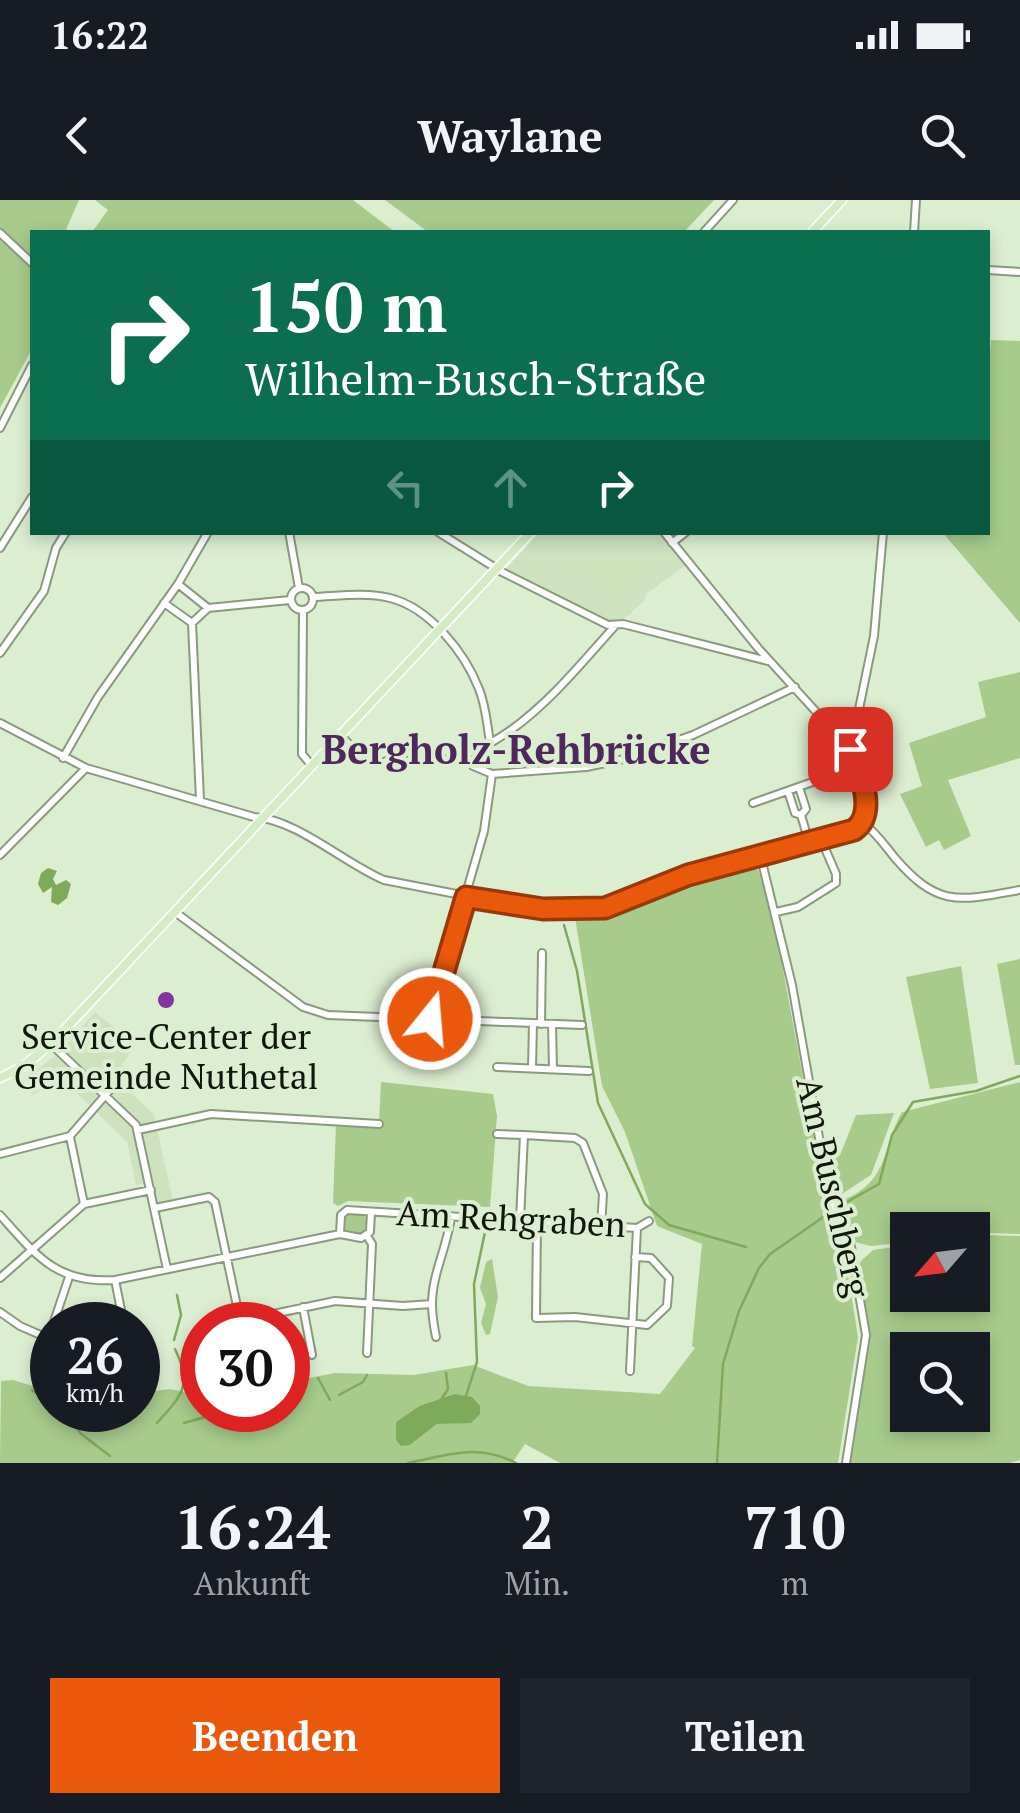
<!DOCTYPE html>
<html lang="de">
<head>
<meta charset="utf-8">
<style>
  :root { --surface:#171b24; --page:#20242c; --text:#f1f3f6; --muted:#9ea1a6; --accent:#ea580c }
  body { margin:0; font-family:"PT Serif",serif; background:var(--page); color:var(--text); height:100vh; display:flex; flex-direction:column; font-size:38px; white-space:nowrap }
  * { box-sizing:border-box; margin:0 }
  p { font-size:32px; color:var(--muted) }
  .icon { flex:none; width:55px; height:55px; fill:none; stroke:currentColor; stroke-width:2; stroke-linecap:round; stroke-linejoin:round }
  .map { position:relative; height:1263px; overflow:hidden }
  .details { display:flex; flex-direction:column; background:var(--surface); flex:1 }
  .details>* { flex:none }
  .hud { position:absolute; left:30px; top:30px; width:960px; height:305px; border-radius:0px; box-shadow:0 5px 15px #0003; background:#0b6e4f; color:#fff; overflow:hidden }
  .needle { width:65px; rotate:242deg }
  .fabs { position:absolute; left:890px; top:1012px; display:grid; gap:20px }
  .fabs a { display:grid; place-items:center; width:100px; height:100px; border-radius:0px; background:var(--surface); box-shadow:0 5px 15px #0003; font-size:50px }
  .speed { position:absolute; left:30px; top:1102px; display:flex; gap:20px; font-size:50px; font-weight:700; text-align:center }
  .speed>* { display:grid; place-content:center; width:130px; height:130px; border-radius:50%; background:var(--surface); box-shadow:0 5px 15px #0003; line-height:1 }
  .speed small { font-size:25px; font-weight:400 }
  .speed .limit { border:15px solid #d22; background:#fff; color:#111 }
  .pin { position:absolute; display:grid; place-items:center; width:85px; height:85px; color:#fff; margin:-42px; border-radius:20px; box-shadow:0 5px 15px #0006 }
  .me { position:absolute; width:110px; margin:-55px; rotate:17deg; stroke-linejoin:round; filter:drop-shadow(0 0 8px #0008) }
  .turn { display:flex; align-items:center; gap:35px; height:210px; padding:0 50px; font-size:45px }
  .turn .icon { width:130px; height:130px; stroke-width:2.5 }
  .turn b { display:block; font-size:70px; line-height:85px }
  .lanes { display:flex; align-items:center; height:95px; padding:0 50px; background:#0003; justify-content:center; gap:50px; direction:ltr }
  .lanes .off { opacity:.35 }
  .eta { display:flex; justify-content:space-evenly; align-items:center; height:170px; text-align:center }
  .eta b { font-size:60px; font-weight:700; line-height:70px }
  .primary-button { display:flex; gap:20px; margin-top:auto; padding:20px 50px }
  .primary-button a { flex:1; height:115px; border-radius:0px; background:var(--accent); color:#fff; font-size:40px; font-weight:700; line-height:115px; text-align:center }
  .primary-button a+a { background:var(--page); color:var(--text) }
  .status { display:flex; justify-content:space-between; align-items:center; height:70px; padding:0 50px; background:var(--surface); direction:ltr }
  .status svg { height:28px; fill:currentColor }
  header { display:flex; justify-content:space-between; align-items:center; height:130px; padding:0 50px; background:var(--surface); font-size:45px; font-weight:700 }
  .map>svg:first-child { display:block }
  .built { fill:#cde3be }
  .green { fill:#a6cb8b; fill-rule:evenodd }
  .water { fill:#7eaa5b }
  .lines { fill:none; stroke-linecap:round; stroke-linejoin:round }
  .stream { stroke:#7eaa5b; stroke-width:2.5 }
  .minor-casing { stroke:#8a9a7e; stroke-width:10 }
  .major-casing { stroke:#fff; stroke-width:11 }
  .minor { stroke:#fff; stroke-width:6 }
  .major { stroke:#d4ecc3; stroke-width:8 }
  .route-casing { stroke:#983908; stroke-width:25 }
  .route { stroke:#ea580c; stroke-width:18 }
  .poi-dot { fill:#8532a2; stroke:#dceed0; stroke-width:4 }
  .labels { text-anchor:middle; stroke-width:8; stroke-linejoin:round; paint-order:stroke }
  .poi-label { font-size:35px; fill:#11170c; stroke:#dceed0 }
  .street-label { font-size:35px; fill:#11170c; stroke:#dceed0 }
  .quarter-label { font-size:40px; font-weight:bold; fill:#4e275d; stroke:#dceed0 }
</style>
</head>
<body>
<div class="status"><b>16:22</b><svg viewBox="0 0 49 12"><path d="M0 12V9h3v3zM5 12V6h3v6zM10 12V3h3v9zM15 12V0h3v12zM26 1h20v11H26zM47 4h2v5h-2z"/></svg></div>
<header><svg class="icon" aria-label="back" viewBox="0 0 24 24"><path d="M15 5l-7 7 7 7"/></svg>Waylane<svg class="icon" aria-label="search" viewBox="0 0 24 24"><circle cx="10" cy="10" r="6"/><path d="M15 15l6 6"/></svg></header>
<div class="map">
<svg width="1020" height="1263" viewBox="0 0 1020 1263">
  <rect width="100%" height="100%" fill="#dceed0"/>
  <path class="built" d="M540,332l120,1 26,32 -40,29 -1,6 -23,21 -8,3 -108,-55z
    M95,812l41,33 -22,31 40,39 19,86 -16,3 -4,-22 -17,3 -9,-43 -67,-65 -28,19 -3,-19 35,-29z"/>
  <path class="green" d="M0,0h79l-14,32h-33v117l-32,59z
    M95,0h258l42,32h-303l16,-22z
    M385,0h329l-30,32h-256z
    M991,140l29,1v282l-77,-90 45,-1v-153z
    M1020,472v86l-72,22 23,56 -27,14 -5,-10 -13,7 -26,-53 22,-8 -13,-43 77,-26 -8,-35z
    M747,666l11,4 14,41 46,247 22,-3 16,-40 38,-2 -23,62 -46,30 19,45 14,87 -20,126h-278l-35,-19 -13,19h-512l1,-82 12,-1 39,12v18h86v-17l32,-4 32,7v14h86v-28l47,-9 79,2 59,-10 55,21 132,8 35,-46 -3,-2 10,-102 -45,-18 -32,-94 -23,-46 -27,-169 23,2zM454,1194l-5,29 -12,1 -27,21 -14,-5v-18l23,-16z
    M1020,759v106h-5l-18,-101z
    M961,766l17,117 -48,6 -24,-112z
    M381,882l112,12 4,22 -7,91 -142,-6 -10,5 -5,-3 3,-81 43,2z
    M1020,882v152l-112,-4 -1,12 -36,4 -16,-4 -19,-38c9,-5 21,-10 29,-17 22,-17 23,-52 37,-75z
    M343 1023a12 12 0 1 1 24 0a12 12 0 1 1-24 0Z
    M985,1035l35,1v224l-10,3h-162l18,-128 -12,-62 8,-13 11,-10 34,-5 1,50h64l1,-58zM908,1150h64v65h-64z
    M492,1059l6,38 -8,37 -4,1 -5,-12 5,-19 -6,-16 6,-26z"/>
  <path class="water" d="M48,668l9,3 -4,8 3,6 10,-5 5,4 -4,14 -9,7 -7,-3 1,-15 -9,6 -5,-9 3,-11z
    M454,1194l18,3 8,9v8l-9,9 -34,1 -27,21 -9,1 -5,-6v-18l23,-16z"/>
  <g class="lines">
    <path class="stream" d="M564,725l13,46 21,132 47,101 24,21 77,22
      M838,1007l41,-23 13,-49 21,-33 63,-11 44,-15
      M174,1140l7,-25 -4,-20
      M318,1178l12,22
      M32,1190l20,15
      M339,1195l24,-13 4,-7
      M466,1196l11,-34 -3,-78 11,-52
      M441,1200l7,-11 -2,-16
      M65,1210l4,2 11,21 30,23
      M157,1223c25,-28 36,-37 18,-74
      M184,1223l46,-13
      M408,1263c42,-8 68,-20 108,0
      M717,1263l6,-99 16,-53 20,-43 11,-14 62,-43"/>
    <g class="minor-casing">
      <path id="minor" d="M704,32l29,-32
        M914,32l2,-32
        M0,33l32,30
        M988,70l32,2
        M0,228l32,-63
        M289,332l10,56
        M438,332l64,40 106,53 15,-1 145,37
        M664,332l94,116 92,101 13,36 4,30 -4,8
        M672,343l14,-11
        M0,348l32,-51
        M178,384l30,24 82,-8
        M291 399a11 11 0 1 1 22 0a11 11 0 1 1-22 0Z
        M313,397c26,-1 52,-5 77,1 40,10 75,55 89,91 7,17 8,36 11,53
        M164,403l28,20 8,177
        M303,410l-1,144 10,12
        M192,423l16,-15
        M0,453l44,-62 12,-43 10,-16
        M0,523l86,45 168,49c42,2 90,46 130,63l129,25 77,5 31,-8 67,-27 166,-45 9,-7
        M340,535c9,8 24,28 37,28 8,0 13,-5 22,-3 94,16 160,-72 215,-133
        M851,548l23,-112 9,-104
        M467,555l6,11 19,8 94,-7 34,-7 73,-25 102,-48
        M63,558l35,-61 80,-113 30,-52
        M799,587l7,22 -5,6 8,27
        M788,591l7,22 6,2
        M753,603l85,-30
        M863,623c13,9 22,23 32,35 43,50 64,43 125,32
        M760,654l32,131 37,209 21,47 16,94 -20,128
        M0,655l86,-87
        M175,712l128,95 25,8 254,10
        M776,712l22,-5 38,-24v-9l-15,-35
        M430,819l54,-188 8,-57
        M541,824l1,-71
        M552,824l1,45
        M51,844l85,81 31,144
        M497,867l92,4
        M532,868l1,-45
        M138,930l73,-16 168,10
        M497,934l27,1
        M70,937l14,67
        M0,954l70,-18 52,-60
        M155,1008l54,-11 6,5 26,123
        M0,1015c36,40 56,69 115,65l225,-46 21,4 9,-6 1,-20
        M520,1020l4,-85 51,3 8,5 20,51 -2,32
        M537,1021l-1,97 39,-1 72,8 20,-19 2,-28 -18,-20 -16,-1
        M340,1034l1,-19 6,-5 290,18 12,-7
        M0,1078l84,-74 67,-14
        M115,1080l9,45
        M303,1107l9,48
        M0,1112l20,14 32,14
        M240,1121l95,-20 68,5 29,-2
        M436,1137c-2,-10 -4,-22 -4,-33 0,-31 16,-58 19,-88
        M367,1153l5,-109 -5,-8
        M40,1163l29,-86
        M630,1171l7,-143"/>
    </g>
    <g class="major-casing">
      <path id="major" d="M812,32l30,-32
        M0,878l22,-11 29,-23 480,-512"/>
    </g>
    <use href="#minor" class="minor"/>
    <use href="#major" class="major"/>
  </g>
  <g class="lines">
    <g class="route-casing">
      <path id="route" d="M430,819l36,-122 77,12 62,-1 83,-33 166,-45c24,-17 6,-58 -4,-81"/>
    </g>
    <use href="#route" class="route"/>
  </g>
  <circle class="poi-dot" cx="166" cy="800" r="10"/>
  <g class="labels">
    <g class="poi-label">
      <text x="166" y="849">Service-Center der<tspan x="166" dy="40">Gemeinde Nuthetal</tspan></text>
    </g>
    <g class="street-label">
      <text transform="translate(833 987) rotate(77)" y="12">Am Buschberg</text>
      <text transform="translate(511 1019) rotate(3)" y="12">Am Rehgraben</text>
    </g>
    <g class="quarter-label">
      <text x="516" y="564">Bergholz-Rehbrücke</text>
    </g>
  </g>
</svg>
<div class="fabs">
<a><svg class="needle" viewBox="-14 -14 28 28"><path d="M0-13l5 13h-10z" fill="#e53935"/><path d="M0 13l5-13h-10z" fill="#9ea1a6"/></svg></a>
<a><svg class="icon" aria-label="search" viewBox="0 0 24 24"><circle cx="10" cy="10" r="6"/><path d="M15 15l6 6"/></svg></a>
</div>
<div class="speed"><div>26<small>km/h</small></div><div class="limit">30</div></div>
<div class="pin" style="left:850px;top:549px;background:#d93025"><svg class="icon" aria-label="arrive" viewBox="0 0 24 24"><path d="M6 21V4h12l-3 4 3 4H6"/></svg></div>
<svg class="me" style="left:430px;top:819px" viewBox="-20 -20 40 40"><circle r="17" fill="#ea580c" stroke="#fff" stroke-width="3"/><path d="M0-11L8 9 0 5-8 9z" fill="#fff"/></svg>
<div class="hud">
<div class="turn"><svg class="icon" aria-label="right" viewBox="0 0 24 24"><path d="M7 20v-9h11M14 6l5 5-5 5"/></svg><div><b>150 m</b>Wilhelm-Busch-Straße</div></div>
<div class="lanes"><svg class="icon off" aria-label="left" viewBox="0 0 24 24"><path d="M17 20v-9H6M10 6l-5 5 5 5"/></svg><svg class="icon off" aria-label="ahead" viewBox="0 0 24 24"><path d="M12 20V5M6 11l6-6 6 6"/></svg><svg class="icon" aria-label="right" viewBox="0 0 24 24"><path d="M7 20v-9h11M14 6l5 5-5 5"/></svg></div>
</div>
</div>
<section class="details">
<div class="eta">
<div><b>16:24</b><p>Ankunft</p></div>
<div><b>2</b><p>Min.</p></div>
<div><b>710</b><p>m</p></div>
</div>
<div class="primary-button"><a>Beenden</a><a>Teilen</a></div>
</section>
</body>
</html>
